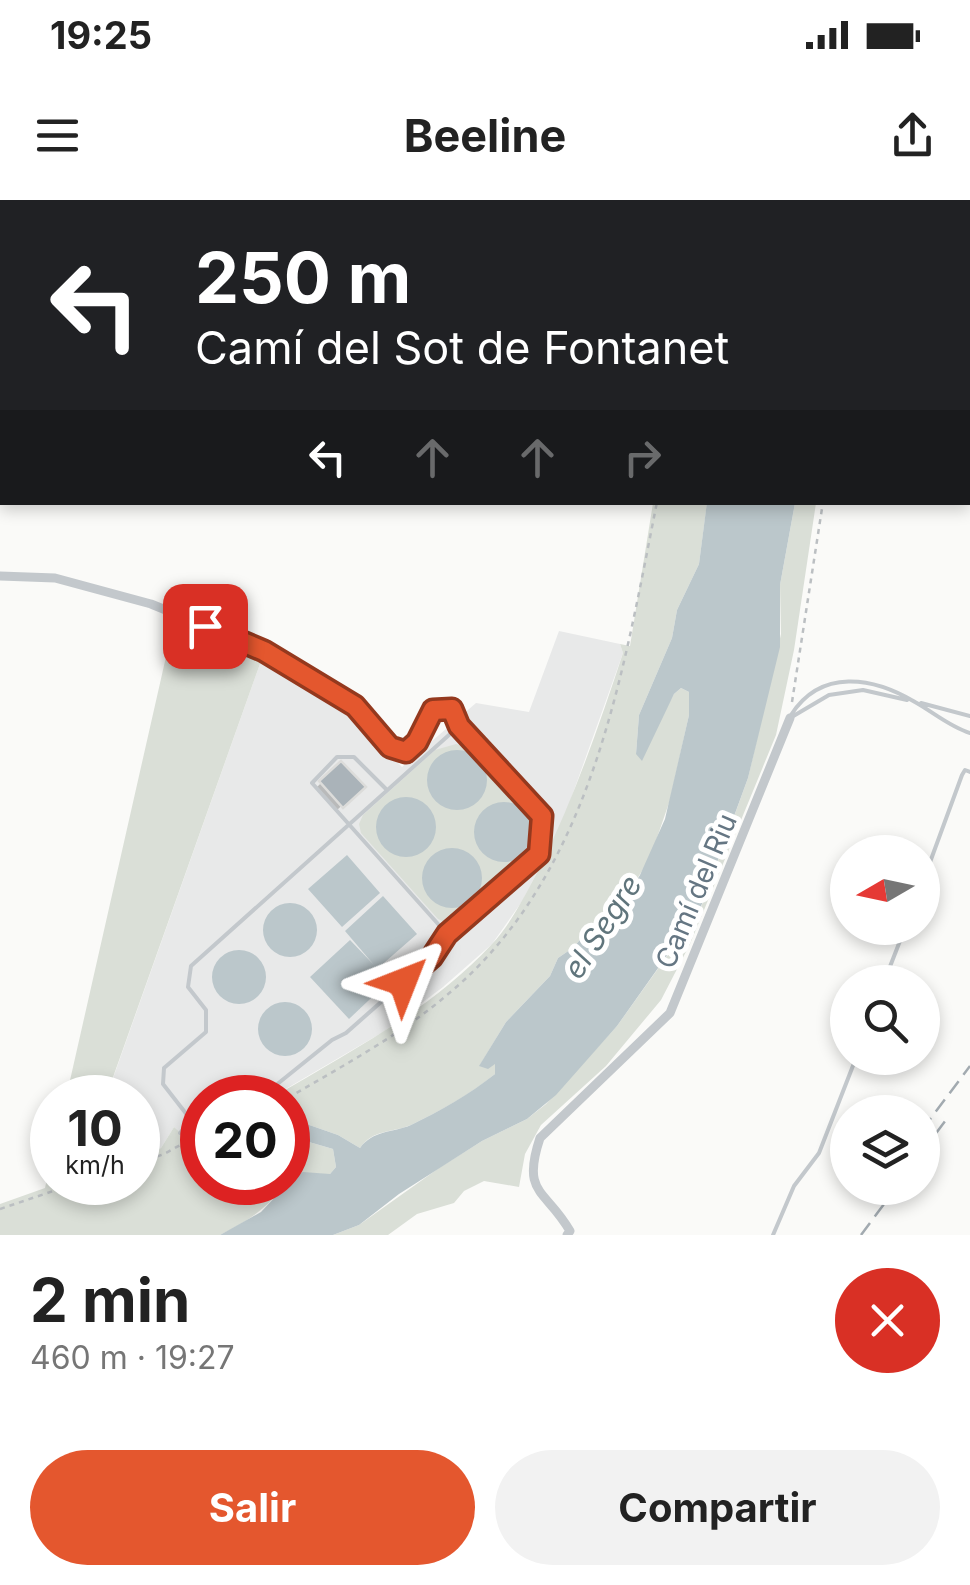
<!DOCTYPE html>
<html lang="es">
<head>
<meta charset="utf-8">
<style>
  :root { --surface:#fff; --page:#f2f2f2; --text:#222; --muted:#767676; --accent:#e4572e }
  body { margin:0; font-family:Inter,sans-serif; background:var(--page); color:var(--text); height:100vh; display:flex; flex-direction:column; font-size:38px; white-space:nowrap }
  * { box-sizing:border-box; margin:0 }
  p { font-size:32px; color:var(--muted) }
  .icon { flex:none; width:55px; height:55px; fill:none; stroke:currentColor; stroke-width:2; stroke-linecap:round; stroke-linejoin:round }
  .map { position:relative; height:1035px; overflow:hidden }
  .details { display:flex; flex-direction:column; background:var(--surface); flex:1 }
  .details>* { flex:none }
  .top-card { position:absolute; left:0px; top:0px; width:970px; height:305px; box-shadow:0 5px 15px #0003; background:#202124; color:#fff; overflow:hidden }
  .needle { width:65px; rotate:261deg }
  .fabs { position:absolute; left:830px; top:635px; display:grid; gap:20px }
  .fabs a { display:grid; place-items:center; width:110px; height:110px; border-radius:50%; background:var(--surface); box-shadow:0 5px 15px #0003; font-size:50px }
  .speed { position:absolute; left:30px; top:875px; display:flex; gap:20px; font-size:50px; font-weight:700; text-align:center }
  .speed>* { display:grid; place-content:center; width:130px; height:130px; border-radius:50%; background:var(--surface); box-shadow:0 5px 15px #0003; line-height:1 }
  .speed small { font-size:25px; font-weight:400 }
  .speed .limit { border:15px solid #d22; background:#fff; color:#111 }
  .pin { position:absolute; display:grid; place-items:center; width:85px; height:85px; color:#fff; margin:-42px; border-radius:20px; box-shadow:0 5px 15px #0006 }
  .me { position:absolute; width:110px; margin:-55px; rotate:45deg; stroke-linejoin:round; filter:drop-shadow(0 0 8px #0008) }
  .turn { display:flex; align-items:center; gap:35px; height:210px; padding:0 30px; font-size:45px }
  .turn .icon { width:130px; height:130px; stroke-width:2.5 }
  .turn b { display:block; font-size:70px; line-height:85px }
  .lanes { display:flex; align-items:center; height:95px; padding:0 30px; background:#0003; justify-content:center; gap:50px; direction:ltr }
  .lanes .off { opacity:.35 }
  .round { display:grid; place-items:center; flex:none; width:105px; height:105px; border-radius:52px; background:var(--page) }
  .overview { display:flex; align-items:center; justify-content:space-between; height:170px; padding:0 30px }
  h1 { font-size:60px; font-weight:700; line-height:75px }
  .action { display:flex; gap:20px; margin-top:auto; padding:20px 30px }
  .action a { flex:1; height:115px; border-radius:60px; background:var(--accent); color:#fff; font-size:40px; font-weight:700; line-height:115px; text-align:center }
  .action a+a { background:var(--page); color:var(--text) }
  .status { display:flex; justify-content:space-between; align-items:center; height:70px; padding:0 50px; background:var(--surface); direction:ltr }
  .status svg { height:28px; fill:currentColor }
  header { display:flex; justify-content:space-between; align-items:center; height:130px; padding:0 30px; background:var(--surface); font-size:45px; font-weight:700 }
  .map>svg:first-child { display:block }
  .built { fill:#e8e9e9 }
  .green { fill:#dadfd7 }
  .water { fill:#bbc7cb }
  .shadow { fill:#0003 }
  .building { fill:#aab3b9; stroke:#dcdcda; stroke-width:2.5 }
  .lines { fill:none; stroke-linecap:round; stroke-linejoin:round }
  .path { stroke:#bbbfc2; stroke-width:2.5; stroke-dasharray:5 5; stroke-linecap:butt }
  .lane { stroke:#c3c8cc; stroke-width:4 }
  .street { stroke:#c3c8cc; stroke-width:9 }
  .rail { stroke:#a2aab0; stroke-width:2.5; stroke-dasharray:15 8; stroke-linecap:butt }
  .route-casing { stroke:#94391e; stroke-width:25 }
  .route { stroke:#e4572e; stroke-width:18 }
  .labels { text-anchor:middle; stroke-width:10; stroke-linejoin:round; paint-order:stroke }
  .street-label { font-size:28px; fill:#657683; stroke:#fff }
  .water-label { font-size:30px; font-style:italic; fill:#60757c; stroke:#fff }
</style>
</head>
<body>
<div class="status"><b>19:25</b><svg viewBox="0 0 49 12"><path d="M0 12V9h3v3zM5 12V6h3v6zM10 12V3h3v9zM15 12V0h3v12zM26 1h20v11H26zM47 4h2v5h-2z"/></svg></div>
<header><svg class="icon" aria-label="menu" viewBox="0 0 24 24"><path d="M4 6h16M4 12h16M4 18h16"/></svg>Beeline<svg class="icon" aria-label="share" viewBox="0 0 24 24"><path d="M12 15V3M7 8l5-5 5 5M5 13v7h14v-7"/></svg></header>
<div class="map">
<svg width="970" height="1035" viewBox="0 0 970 1035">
  <rect width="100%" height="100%" fill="#fafaf8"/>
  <path class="built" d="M559,431l61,13 3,9 -60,168 -40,79 -31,44 -49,43 -60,45 -111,65 -70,1v27l-18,12 -10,-10 -13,21 -23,9v-59h-32l155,-437 92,55 49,51 74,-64 53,9z"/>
  <path class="green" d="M653,303h54l-8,61 -22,46 -5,28 -33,77 -3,39 16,-19 22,-41 7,-6 8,4v23l-19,85 -20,58 -26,42 -32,25 -18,22 -16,11 -8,18 -44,46 -26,43 16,-2 -1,11c-24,20 -55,37 -84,51 -19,8 -38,4 -51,23l-22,-13 -43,-15 -7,1v-23h-16c75,-45 159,-88 219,-153 21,-22 35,-52 49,-78 34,-69 59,-141 83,-214l-3,-9 10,2z
    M795,303h21l-22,147 -18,85 -86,209 -29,56 -55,66 -65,59 -16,29 -6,33 -35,-6 -20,10 -10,12 -37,11 -29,21h-55l26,-10 80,-57 43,-27 45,-22 19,-15 71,-78 83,-116 48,-132 33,-144 -1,-49z
    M175,417l86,44 -155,436 -40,1z
    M456,544l13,3 12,8 59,69 -2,23 -5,6 -71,64 -13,7 -11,-5 -77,-86 -2,-9 4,-9 72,-65z
    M202,925v57h85c-19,26 -39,39 -67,53h-220v-31l45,-16 7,-33v27h86v-25l23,-9 13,-21 11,10z
    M309,942l24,7 3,18 -6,7c-16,0 -29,-3 -42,8v-38z"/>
  <path class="water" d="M707,302l88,1 -15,82v62l-32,131 -48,131 -83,117 -61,69 -29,24 -45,22 -83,53 -40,31 -26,10h-113l41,-23 33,-35 9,-5 27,2 6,-7 -3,-18 -24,-7 -21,2v-23l7,-1 43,15 22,13c13,-18 32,-15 51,-23 29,-14 59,-31 84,-51v-10l-7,5 -9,-3 27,-44 44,-46 8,-18 16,-11 18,-22 32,-25 16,-25 25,-56 24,-104v-23l-8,-4 -7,6 -32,67 -6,-7 3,-39 33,-77 5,-28 22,-46z
    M427 580a30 30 0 1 1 60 0a30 30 0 1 1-60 0Z
    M376 627a30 30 0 1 1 60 0a30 30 0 1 1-60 0Z
    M474 632a30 30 0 1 1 60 0a30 30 0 1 1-60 0Z
    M422 678a30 30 0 1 1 60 0a30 30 0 1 1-60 0Z
    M347,655l33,38 -38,34 -34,-38z
    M383,696l34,38 -40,35 11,13 -39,37 -39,-42 40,-37 24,25 -29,-34z
    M263 730a27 27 0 1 1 54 0a27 27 0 1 1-54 0Z
    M212 777a27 27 0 1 1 54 0a27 27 0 1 1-54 0Z
    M258 829a27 27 0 1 1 54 0a27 27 0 1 1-54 0Z"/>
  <path class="shadow" d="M341,564l21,23 -25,23 -20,-23z"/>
  <path class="building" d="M341,561l25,26 -23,21 -24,-27z"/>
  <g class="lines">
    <path class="path" d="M187,0l3,2
      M847,2l5,-2
      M968,125l2,-1
      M968,143l2,-1
      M968,149l2,-1
      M792,502l31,-200
      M288,898c54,-32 111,-62 159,-103 145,-120 175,-318 210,-493
      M138,963l26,-9 38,-21
      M0,1009l80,-27"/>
    <path class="lane" d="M921,503l49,13
      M791,515c30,-47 82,-38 124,-13 18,10 35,25 55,31
      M790,518l39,-23 34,-5 44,10
      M386,589l-32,-32h-17l-25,26 135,151
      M922,684l40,-109 3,-5 5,2
      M884,782l21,-54
      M260,898l72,-58 14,-7 86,-76 15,-23 92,-80 3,-38 -84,-92
      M202,918l-11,2 -28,-36 1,-16 42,-36v-22l-18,-23 3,-21 268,-240
      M180,933l11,-13
      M773,1035l21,-49 25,-33 37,-95"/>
    <path class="street" d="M201,0l3,2
      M295,2l1,-2
      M0,376l55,2 96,26 81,33 32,14 91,56 35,40 16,5 11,-10 16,-32 19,-1 3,11
      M567,1035l3,-4c-24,-42 -49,-36 -30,-93l130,-125 120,-295"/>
    <path class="rail" d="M922,930l48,-64
      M922,952l24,-32
      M861,1035l35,-47"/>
  </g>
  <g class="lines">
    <g class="route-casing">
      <path id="route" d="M205,426l59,25 91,55 35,41 16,5 11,-10 16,-32 19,-1 7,17 83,90 -3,38 -92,80 -15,23 -29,25"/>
    </g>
    <use href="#route" class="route"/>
  </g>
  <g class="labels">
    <g class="street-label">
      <text transform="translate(696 691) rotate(-67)" y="10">Camí del Riu</text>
    </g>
    <g class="water-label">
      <text transform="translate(603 727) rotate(-57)" y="10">el Segre</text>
    </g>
  </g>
</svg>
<div class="fabs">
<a><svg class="needle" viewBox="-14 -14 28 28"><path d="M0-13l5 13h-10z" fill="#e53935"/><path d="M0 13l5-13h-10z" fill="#767676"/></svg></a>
<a><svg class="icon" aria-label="search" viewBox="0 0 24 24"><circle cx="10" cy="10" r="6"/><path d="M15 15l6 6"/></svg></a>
<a><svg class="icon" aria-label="layers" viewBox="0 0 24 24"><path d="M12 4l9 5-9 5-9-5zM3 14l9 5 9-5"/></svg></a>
</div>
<div class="speed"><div>10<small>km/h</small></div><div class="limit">20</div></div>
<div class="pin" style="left:205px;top:426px;background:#d93025"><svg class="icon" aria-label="arrive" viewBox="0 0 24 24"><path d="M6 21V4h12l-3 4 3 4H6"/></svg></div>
<svg class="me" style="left:403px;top:782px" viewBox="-20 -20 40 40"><path d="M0-17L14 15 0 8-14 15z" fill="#e4572e" stroke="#fff" stroke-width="4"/></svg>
<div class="top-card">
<div class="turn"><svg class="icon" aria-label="left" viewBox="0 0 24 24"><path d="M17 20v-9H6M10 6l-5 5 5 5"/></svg><div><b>250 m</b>Camí del Sot de Fontanet</div></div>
<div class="lanes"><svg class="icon" aria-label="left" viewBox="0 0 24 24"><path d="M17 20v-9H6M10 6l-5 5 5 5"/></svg><svg class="icon off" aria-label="ahead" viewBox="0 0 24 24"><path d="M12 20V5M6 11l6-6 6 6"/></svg><svg class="icon off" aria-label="ahead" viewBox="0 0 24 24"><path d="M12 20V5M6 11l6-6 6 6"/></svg><svg class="icon off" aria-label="right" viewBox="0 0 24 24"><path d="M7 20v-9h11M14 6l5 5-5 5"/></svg></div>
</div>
</div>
<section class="details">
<div class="overview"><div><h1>2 min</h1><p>460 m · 19:27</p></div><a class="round" style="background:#d93025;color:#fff"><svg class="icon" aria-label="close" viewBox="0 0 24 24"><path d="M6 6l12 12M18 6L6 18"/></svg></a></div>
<div class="action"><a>Salir</a><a>Compartir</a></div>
</section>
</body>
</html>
